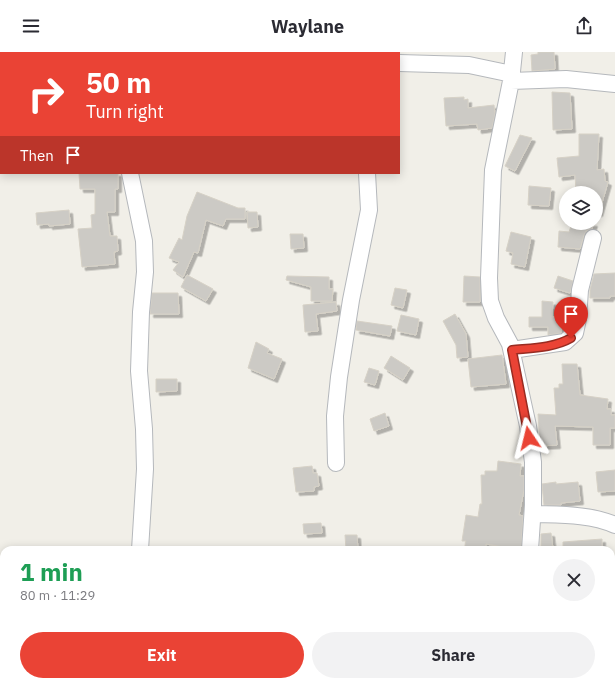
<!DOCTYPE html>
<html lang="en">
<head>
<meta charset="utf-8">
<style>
  :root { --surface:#fff; --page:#f2f2f3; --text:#2b2b33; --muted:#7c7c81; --accent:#ea4335 }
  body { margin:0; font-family:"IBM Plex Sans",sans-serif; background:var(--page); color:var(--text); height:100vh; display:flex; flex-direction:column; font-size:15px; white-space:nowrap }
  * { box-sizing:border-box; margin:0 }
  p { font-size:13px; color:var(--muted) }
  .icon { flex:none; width:22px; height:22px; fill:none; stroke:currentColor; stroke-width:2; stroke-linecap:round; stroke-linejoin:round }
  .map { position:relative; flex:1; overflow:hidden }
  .details { position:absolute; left:0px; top:494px; width:615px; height:140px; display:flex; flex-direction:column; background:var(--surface); border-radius:12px 12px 0 0; box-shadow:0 2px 10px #0003 }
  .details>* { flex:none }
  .top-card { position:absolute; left:0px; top:0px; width:400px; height:122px; box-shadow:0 2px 10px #0003; background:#ea4335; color:#fff; overflow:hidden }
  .controls { position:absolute; left:559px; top:134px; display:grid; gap:8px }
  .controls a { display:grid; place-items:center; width:44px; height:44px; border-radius:50%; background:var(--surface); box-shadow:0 2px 10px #0003; font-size:20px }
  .pin { position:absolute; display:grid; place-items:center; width:34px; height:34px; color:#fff; margin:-41px -17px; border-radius:50% 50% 50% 0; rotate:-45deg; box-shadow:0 0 4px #0007 }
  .pin .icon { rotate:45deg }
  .me { position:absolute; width:44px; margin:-22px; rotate:350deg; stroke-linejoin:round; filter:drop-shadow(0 0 3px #0008) }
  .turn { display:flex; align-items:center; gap:14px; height:84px; padding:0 20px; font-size:18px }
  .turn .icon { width:52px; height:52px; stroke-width:2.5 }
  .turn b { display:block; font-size:28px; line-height:34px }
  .then { display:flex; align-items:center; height:38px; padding:0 20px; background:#0003; gap:8px; font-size:15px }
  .round { display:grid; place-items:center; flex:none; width:42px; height:42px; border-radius:21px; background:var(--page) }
  .summary { display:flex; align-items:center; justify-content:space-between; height:68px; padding:0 20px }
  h1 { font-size:24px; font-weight:700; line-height:30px; color:#1e9e55 }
  .primary-button { display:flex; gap:8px; margin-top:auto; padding:8px 20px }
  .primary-button a { flex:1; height:46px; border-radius:24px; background:var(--accent); color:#fff; font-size:16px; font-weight:700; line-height:46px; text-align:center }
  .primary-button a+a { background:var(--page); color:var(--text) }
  header { display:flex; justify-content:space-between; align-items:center; height:52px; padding:0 20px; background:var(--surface); font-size:18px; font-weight:700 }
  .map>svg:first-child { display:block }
  .building { fill:#cccac5; stroke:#d6d1c6; filter:url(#shadow) }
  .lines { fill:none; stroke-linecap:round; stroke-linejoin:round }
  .minor-casing { stroke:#b5b8bc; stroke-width:18 }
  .minor { stroke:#fff; stroke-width:16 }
  .route-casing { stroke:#982c22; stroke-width:10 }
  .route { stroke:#ea4335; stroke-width:7 }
</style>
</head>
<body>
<header><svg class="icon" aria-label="menu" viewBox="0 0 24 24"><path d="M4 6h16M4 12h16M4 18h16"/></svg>Waylane<svg class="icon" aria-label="share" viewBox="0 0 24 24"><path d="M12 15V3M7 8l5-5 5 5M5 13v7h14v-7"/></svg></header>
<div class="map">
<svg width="615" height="634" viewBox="0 0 615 634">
  <defs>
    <filter id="shadow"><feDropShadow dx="3.5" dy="3.5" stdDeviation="0" flood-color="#0004"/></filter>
  </defs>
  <rect width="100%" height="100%" fill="#f1efe8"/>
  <path class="building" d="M538,0h16l1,17 -23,2 -1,-16 7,-1z
    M552,40l18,1 2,36 -19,1z
    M464,45v3l4,-1v9l26,-3 1,9 -3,14 -14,2 -1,-6 -31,2 -2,-28z
    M579,82h20l-2,36 7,-1 1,12 3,1 -9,31h-3v-20l-20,-1 -1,-17 -16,2 -2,-19 22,-2z
    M520,83l12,3 -17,33 -10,-5z
    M79,121h39v16h-3v23h-8l3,24h7l1,15 -4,1 1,12 -33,3 -4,-38 14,-1 -1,-13 4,-1v-25h-15z
    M529,134l22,2 -2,18 -21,-1z
    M197,140l41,16h7v11h-19l-3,7 -17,-6 -8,33 -4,-1 -11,25 -10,-7 6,-8 -10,-4 10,-20 3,2 5,-24z
    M69,158l1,14 -21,2v-2l-12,1 -1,-12z
    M247,160h10l1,15 -10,1z
    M572,171h22l-2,6 -6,2 -2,4 -4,14 -22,-2 1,-16 10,1z
    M511,180l20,5 -6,30 -14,-3 2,-11 -7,-2z
    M290,182h13l1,14 -13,1z
    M615,221v23h-5v2h-20v-8l4,-16z
    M187,223l26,14 -7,12 -25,-14z
    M287,224l42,1v12h4l-1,12h-21v-14l-25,-7z
    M464,224l16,1v25h-17z
    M558,224l15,5 -3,12 -16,-5z
    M395,236l12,2 -4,18 -12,-3z
    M152,241h26l1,21h-29z
    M542,249l11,1 -1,15h9v16l-13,2v-8h-19v-10h13z
    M336,250l1,9 -21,3 2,17 -13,1 -2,-27z
    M455,262l11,20 2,23 -11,1 -1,-13 -13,-24z
    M401,263l18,4 -3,16 -19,-4z
    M357,269l35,5 -2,10 -34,-6z
    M256,290l13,7 -2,4 15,6 -8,20 -26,-11z
    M502,303l4,29 -35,3 -3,-28z
    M391,304l19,12 -7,12 -19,-12z
    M562,312h15l3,31 28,4 -1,10h4v6h4v13h-5v17h-17v-18l-38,-1 2,19 -17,1 -2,-32 18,1 -2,-27h5v-4h4z
    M369,316l10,3 -4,14 -11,-3z
    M156,327h21v12l-21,1z
    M385,361l4,13 -15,5 -4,-12z
    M498,409l23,3 -1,12h4v14l-5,25 4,1 -2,34 -35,-6 -1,6h-21l2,-9h-4l4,-26 12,2 2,-13h2l-1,-29h4v-4h12z
    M312,414l1,7h4l2,13 -5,1v4l-18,1 -3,-24z
    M615,418v21l-17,1 -2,-20z
    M556,430v2l22,-2 2,19 -19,2v2h-17l-2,-21z
    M321,471l1,10 -18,1 -1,-10z
    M551,481l2,16 -12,1v-16z
    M345,483h12l1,15h-12z
    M602,487v11h-39v-8z"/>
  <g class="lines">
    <g class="minor-casing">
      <path id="minor" d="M127,0l4,1
        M305,0l1,1
        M514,0l-3,29 -18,89 -4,108 1,23 6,17 14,26 18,82 5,36v43l-3,45
        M399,11l70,2 43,9
        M511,29l55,-2 49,5
        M130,121l14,68 1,31 -4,40 -2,59 5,58 1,40 -5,81
        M512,298l53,-8 10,-9 3,-14 2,-29 13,-52
        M336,411l-1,-47 4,-39 12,-77 18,-90 -2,-37
        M533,462c27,1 57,0 82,11
        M129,630v4
        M492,630v4"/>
    </g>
    <use href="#minor" class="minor"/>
  </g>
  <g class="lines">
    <g class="route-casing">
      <path id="route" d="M529,386l-17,-88c19,-2 42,-2 59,-12"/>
    </g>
    <use href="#route" class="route"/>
  </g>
</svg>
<div class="controls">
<a><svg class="icon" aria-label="layers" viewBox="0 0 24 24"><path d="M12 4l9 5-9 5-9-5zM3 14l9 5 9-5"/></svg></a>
</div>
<div class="pin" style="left:571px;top:286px;background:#d93025"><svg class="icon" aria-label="arrive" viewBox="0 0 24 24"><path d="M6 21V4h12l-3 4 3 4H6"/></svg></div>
<svg class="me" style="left:529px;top:386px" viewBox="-20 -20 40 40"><path d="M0-17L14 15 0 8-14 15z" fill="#ea4335" stroke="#fff" stroke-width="4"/></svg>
<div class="top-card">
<div class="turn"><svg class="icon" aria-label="right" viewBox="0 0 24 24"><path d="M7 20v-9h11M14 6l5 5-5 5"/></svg><div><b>50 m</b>Turn right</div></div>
<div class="then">Then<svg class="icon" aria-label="arrive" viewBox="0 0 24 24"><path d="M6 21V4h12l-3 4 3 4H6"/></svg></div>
</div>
<section class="details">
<div class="summary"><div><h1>1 min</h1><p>80 m · 11:29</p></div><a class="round"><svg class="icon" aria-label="close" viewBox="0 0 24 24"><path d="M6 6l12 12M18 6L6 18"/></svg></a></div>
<div class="primary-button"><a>Exit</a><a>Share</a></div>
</section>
</div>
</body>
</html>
